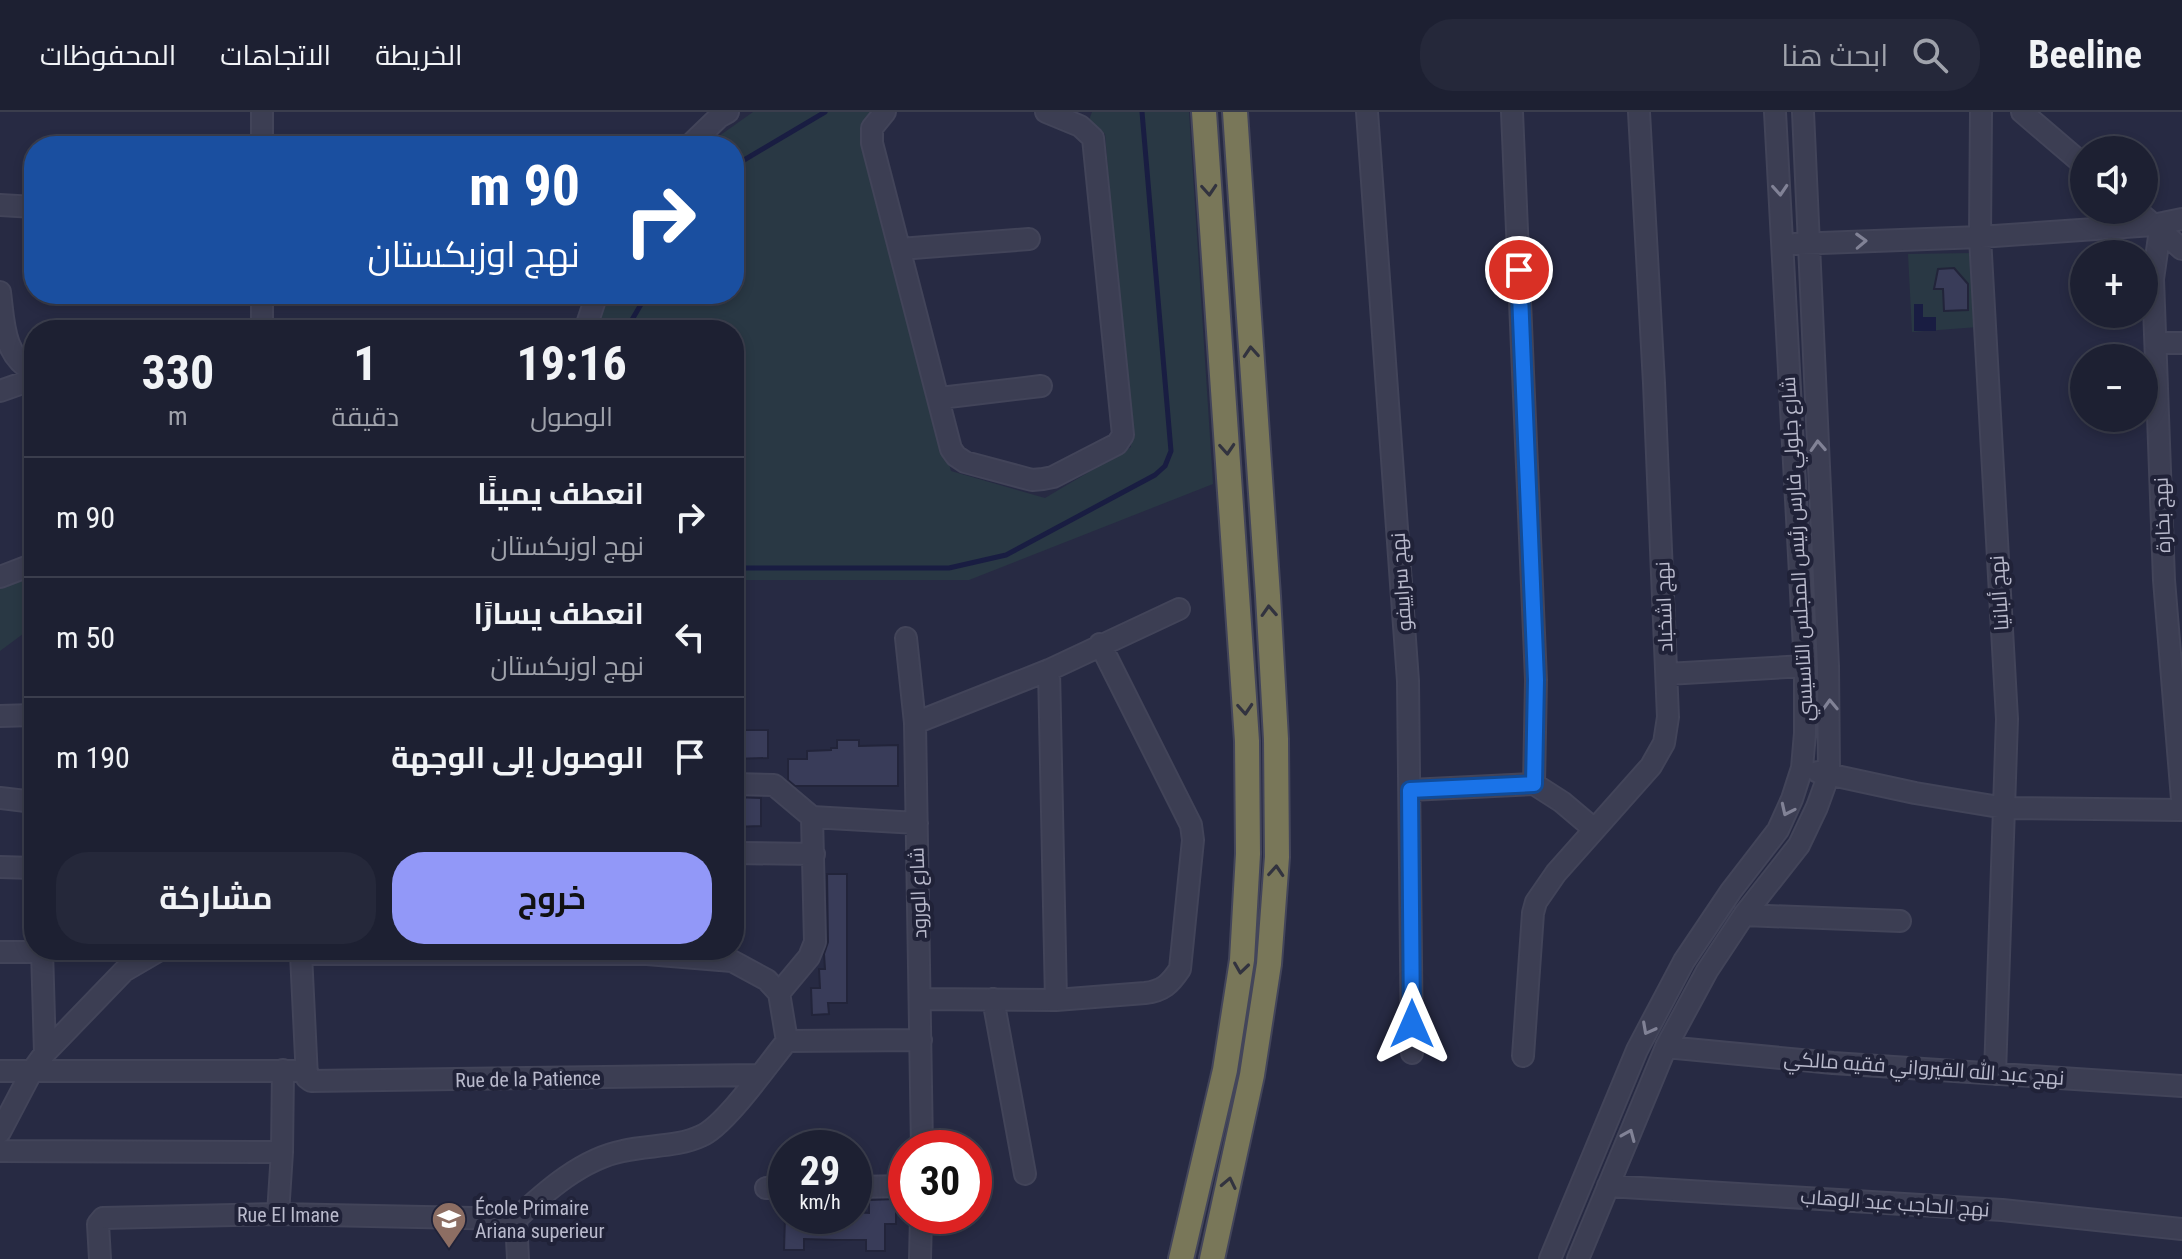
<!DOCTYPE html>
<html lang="ar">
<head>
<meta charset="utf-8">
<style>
  :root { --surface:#1d2032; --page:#25283a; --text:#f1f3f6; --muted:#a0a3ac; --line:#3b3e4d; --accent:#9298f8 }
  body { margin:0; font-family:"Roboto Condensed",Cairo,sans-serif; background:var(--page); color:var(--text); direction:rtl; height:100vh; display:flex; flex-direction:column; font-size:30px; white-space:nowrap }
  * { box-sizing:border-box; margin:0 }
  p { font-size:26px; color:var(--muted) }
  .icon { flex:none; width:44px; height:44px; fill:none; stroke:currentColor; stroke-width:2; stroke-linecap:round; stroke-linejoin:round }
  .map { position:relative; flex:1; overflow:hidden; direction:ltr }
  .panel { position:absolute; left:24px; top:208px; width:720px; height:640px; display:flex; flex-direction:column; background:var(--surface); border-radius:32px; box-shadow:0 4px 12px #0003,0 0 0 2px var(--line); direction:rtl }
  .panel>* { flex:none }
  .banner { position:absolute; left:24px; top:24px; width:720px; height:168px; border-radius:32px; box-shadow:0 4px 12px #0003,0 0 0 2px var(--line); direction:rtl; background:#1a4fa0; color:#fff; overflow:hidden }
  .fabs { position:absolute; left:2070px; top:24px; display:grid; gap:16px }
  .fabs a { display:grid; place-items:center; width:88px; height:88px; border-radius:50%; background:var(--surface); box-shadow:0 4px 12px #0003,0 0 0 2px var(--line); font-size:40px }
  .speed { position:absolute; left:768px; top:1018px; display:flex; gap:16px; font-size:40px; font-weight:700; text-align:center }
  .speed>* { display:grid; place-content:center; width:104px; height:104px; border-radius:50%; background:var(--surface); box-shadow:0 4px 12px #0003,0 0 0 2px var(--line); line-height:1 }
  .speed small { font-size:20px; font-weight:400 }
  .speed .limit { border:12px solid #d22; background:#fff; color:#111 }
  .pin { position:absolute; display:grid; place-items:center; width:68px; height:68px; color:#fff; margin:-34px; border:4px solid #fff; border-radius:50%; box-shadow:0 2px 8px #0007 }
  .me { position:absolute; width:88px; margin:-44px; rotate:0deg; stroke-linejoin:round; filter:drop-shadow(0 0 6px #0008) }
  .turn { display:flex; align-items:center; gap:28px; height:168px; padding:0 32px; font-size:36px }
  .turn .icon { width:104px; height:104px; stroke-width:2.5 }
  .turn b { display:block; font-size:56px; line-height:68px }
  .eta { display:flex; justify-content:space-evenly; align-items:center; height:136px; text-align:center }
  .eta b { font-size:48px; font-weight:700; line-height:56px }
  .button { display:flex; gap:16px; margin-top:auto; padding:16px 32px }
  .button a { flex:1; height:92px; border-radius:32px; background:var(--accent); color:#111; font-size:32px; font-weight:700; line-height:92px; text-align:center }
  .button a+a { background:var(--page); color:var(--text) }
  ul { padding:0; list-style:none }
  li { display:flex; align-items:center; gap:24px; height:120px; padding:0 32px; border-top:2px solid var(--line) }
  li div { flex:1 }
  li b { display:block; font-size:30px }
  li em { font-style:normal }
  header { display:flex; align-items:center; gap:48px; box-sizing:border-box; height:112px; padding:0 40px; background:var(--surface); border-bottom:2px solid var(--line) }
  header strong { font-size:38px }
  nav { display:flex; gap:44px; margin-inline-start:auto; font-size:28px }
  .search { width:560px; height:72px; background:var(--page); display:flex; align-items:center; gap:20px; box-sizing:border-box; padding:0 28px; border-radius:32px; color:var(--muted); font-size:30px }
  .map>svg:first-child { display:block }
  .green { fill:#293844 }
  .water { fill:#191d42 }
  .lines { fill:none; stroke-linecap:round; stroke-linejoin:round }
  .stream { stroke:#191d42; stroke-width:5 }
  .building { fill:#393c59; stroke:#22243a; stroke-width:2 }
  .street-casing { stroke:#424459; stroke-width:24 }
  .highway-casing { stroke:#43455a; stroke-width:28 }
  .street { stroke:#3c3e53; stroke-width:20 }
  .highway { stroke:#797759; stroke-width:24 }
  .oneway { stroke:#32333f }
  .oneway2 { stroke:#818296 }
  .route-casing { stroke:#114b97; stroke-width:20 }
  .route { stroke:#1a73e8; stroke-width:14 }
  .labels { text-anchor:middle; stroke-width:8; stroke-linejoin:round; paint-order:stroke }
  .street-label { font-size:20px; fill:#b9bacc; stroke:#202238 }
  .poi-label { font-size:20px; fill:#b9bacc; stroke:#202238; text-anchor:start }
</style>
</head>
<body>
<header>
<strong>Beeline</strong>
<div class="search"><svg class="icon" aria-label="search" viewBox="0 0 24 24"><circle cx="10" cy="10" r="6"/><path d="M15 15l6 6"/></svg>ابحث هنا</div>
<nav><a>الخريطة</a><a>الاتجاهات</a><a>المحفوظات</a></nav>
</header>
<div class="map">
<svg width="2182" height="1147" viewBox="0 0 2182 1147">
  <rect width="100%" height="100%" fill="#272a43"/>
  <path class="green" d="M753,0h122l-13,16 89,343 94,27 86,-51 -26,-313 -16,-14 3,-8h97l24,372 -244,96h-235v-250h-142l12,-36h130v-148h-29z
    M1974,141l4,74 -66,5 -4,-78z
    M34,464v54l-7,1 -27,20v-64z"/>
  <path class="water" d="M1914,192h9v13h13v14h-22z"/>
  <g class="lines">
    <path class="stream" d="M734,54l91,-54
      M626,218l21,-36
      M734,456h215l57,-13 149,-80 10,-9 6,-15 -29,-339"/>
  </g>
  <path class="building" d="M1954,156l14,16v26l-24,1 -1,-22h-9l4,-20z
    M734,618h34v28l-34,1z
    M837,628h22v6l39,-1v41h-103l-7,-6v-21h19v-8l24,-1v-2h6z
    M734,685l27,1v28l-27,1z
    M827,762h20v129h-19l1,11 -17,1 -1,-27h9l-1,-19h6l-1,-15 4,-12z
    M896,1087v25h-11v27h-19v-11h-31l-31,-1v11h-20l1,-34h69v-4l15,1v-13z"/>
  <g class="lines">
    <g class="street-casing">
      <path id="street" d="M262,0v34
        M885,0l-13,16v15l79,306 5,7 9,6 67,18 11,-1 10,-2 64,-33 6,-9 -30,-297 -13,-12 -34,-14
        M1367,0l41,569 4,372
        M1512,0l24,568 -2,104
        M1981,0l-1,125 27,482 -12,355
        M2022,0l62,53
        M689,34l30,-29 9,-5
        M0,93l34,2
        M2136,98l46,39
        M2160,118l-7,49 11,301 18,219
        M1795,132l185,-7 173,-12 29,-6
        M900,137l129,-10
        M0,180c4,31 3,64 34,80
        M262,218v-36
        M585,218l12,-36
        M2157,231h25
        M0,279l34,-12
        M940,286l101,-12
        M0,465l34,-13
        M906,526l9,85 7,425
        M1049,558l7,330
        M1667,562l138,-8
        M0,604l34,-1
        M915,611l134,-53 130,-61
        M1818,660l97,21 90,15 177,2
        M734,672l40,1 38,32
        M1534,672l28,18 32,27
        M1410,678l124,-6
        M0,686l34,4
        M812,705l105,6
        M734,741l80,1
        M0,755l34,1
        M1744,803l156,6
        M42,838l3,103
        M296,838l5,4h346l85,7 35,19 12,13 8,48
        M0,840h41
        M301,842l6,124 4,3 447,-6
        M779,881l30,-36 6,-15 -3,-125
        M921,887l135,1 89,-7c18,-2 25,-9 35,-24l13,-129 -2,-15 -91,-181
        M993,887l32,175
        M1666,935l167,16 349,23
        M1523,944l10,-143 3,-11 20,-29 95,-107 13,-23 4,-26 -14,-334 -15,-271
        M0,959h307
        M0,1020l32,-61 13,-18 79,-82 36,-21
        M0,1039l282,1
        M1608,1074l394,24 180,19
        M854,1075l52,-1
        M766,1076h20
        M278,1102l4,-62 1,-82
        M100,1147l-2,-35 5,-6 175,-4 238,5
        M518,1147l-2,-40c30,-28 66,-60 107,-68 25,-6 55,-4 78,-15 24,-10 67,-72 86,-95l134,-1
        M920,1147l1,-43
        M1550,1147l87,-209 47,-89 47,-70 47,-61 14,-31 10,-31 3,-35v-67l-30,-554
        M1578,1147l88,-212 41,-76 37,-56 55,-70 18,-38 12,-33 -1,-108 -25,-554"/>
    </g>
    <g class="highway-casing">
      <path id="highway" d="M1181,1147l44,-189 17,-110 6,-106 -1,-113 -43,-629
        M1212,1147l40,-184 17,-111 8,-107 -1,-118 -8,-143 -33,-484"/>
    </g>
    <use href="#street" class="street"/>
    <use href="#highway" class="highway"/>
  </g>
  <defs><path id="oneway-chevron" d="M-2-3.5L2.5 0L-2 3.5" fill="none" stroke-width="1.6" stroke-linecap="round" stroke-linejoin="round" transform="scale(2)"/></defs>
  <g class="oneway">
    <use href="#oneway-chevron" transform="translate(1209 78) rotate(86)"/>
    <use href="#oneway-chevron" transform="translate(1251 240) rotate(-94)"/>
    <use href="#oneway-chevron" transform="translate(1227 337) rotate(86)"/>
    <use href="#oneway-chevron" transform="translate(1269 499) rotate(-93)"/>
    <use href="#oneway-chevron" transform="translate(1245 597) rotate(86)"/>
    <use href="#oneway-chevron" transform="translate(1276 759) rotate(-86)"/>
    <use href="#oneway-chevron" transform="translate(1241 856) rotate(98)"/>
    <use href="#oneway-chevron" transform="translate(1229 1071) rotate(-78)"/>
  </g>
  <g class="oneway2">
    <use href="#oneway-chevron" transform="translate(1780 78) rotate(86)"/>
    <use href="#oneway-chevron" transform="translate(1861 129) rotate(-2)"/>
    <use href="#oneway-chevron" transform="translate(1818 334) rotate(-93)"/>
    <use href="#oneway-chevron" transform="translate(1830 593) rotate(-92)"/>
    <use href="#oneway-chevron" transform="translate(1787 698) rotate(115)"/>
    <use href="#oneway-chevron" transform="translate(1648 917) rotate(118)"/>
    <use href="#oneway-chevron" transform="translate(1629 1023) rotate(-67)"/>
  </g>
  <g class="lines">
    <g class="route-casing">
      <path id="route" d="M1412,912l-2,-234 124,-6 2,-104 -17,-410"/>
    </g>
    <use href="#route" class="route"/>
  </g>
  <defs>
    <g id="school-pin" transform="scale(1.8)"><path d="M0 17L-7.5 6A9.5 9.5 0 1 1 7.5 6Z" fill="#8d6e63" stroke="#202238"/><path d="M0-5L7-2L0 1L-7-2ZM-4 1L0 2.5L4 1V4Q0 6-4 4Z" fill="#fff"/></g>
  </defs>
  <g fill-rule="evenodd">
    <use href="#school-pin" x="449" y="1107"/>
  </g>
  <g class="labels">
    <g class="street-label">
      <text transform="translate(2162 403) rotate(-92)" y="7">نهج بخارة</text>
      <text transform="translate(1797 437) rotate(-93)" y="7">شارع جلولي فارس رئيس المجلس التاسيسي</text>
      <text transform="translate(1401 470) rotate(-94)" y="7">نهج سراييفو</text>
      <text transform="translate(1999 481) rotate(-94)" y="7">نهج ألبانيا</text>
      <text transform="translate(1664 495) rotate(-92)" y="7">نهج اشخباد</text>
      <text transform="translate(918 781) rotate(-92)" y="7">شارع الورود</text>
      <text transform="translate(1924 956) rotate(4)" y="7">نهج عبد الله القيرواني فقيه مالكي</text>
      <text transform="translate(528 967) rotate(-1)" y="7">Rue de la Patience</text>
      <text transform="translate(1895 1091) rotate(4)" y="7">نهج الحاجب عبد الوهاب</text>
      <text x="288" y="1110">Rue El Imane</text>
    </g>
    <g class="poi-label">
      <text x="475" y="1103">École Primaire<tspan x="475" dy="23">Ariana superieur</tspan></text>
    </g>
  </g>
</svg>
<div class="fabs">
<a><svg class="icon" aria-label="sound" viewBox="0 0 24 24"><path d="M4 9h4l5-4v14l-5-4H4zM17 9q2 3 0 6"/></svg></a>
<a>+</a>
<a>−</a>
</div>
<div class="speed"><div>29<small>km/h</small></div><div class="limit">30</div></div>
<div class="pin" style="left:1519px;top:158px;background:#d93025"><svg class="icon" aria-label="arrive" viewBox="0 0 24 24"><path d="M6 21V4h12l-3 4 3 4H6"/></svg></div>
<svg class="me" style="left:1412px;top:912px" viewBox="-20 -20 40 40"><path d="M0-17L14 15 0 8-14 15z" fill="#1a73e8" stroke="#fff" stroke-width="4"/></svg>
<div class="banner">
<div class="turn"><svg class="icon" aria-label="right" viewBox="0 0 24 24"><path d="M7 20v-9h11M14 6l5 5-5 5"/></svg><div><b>90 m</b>نهج اوزبكستان</div></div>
</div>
<section class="panel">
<div class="eta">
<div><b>19:16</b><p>الوصول</p></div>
<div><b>1</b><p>دقيقة</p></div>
<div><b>330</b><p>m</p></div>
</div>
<ul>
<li><svg class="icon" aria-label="right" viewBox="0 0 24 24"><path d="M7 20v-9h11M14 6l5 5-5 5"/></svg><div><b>انعطف يمينًا</b><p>نهج اوزبكستان</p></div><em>90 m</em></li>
<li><svg class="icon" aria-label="left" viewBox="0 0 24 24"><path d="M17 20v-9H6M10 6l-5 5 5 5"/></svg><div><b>انعطف يسارًا</b><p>نهج اوزبكستان</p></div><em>50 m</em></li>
<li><svg class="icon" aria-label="arrive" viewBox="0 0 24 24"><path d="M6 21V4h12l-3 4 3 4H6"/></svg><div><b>الوصول إلى الوجهة</b></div><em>190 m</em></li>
</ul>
<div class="button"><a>خروج</a><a>مشاركة</a></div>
</section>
</div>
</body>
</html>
